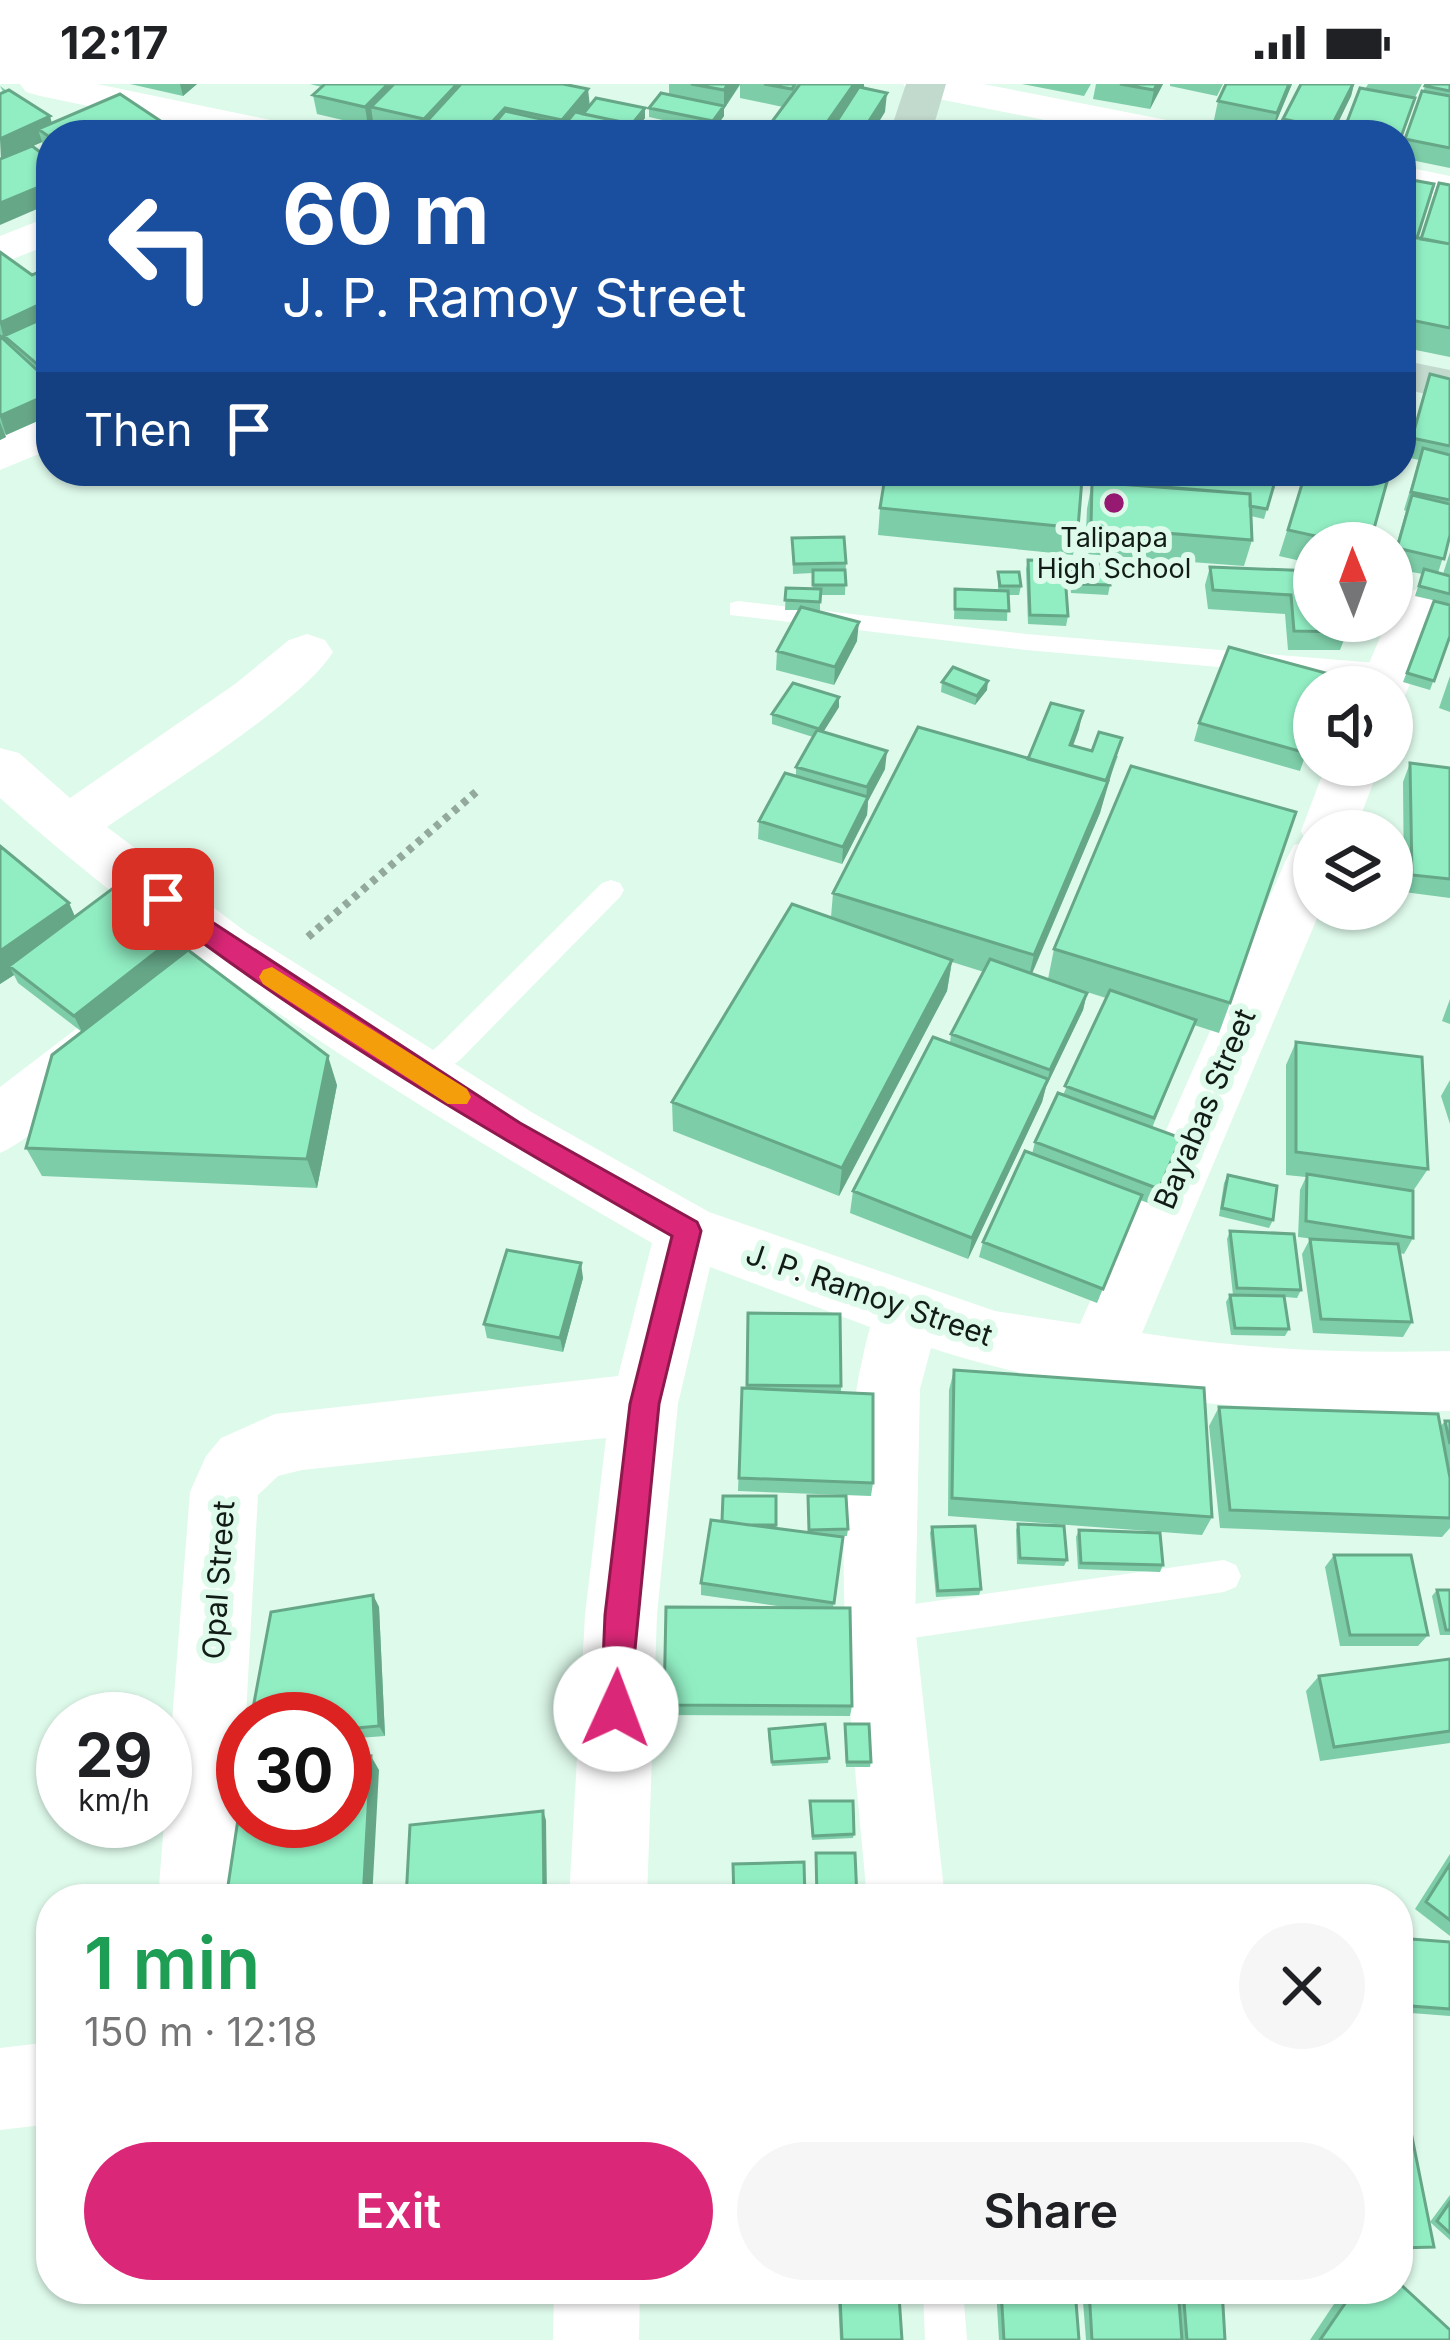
<!DOCTYPE html>
<html lang="en">
<head>
<meta charset="utf-8">
<style>
  :root { --surface:#fff; --page:#f6f6f6; --text:#202124; --muted:#757577; --accent:#db2777 }
  body { margin:0; font-family:Inter,sans-serif; background:var(--page); color:var(--text); height:100vh; display:flex; flex-direction:column; font-size:45px; white-space:nowrap }
  * { box-sizing:border-box; margin:0 }
  p { font-size:39px; color:var(--muted) }
  .icon { flex:none; width:66px; height:66px; fill:none; stroke:currentColor; stroke-width:2; stroke-linecap:round; stroke-linejoin:round }
  .map { position:relative; flex:1; overflow:hidden }
  .drawer { position:absolute; left:36px; top:1800px; width:1377px; height:420px; display:flex; flex-direction:column; background:var(--surface); border-radius:48px; box-shadow:0 3px 9px #0004 }
  .drawer>* { flex:none }
  .hud { position:absolute; left:36px; top:36px; width:1380px; height:366px; border-radius:48px; box-shadow:0 3px 9px #0004; background:#1a4fa0; color:#fff; overflow:hidden }
  .needle { width:78px; rotate:359deg }
  .tools { position:absolute; left:1293px; top:438px; display:grid; gap:24px }
  .tools a { display:grid; place-items:center; width:120px; height:120px; border-radius:50%; background:var(--surface); box-shadow:0 3px 9px #0004; font-size:60px }
  .speed { position:absolute; left:36px; top:1608px; display:flex; gap:24px; font-size:60px; font-weight:700; text-align:center }
  .speed>* { display:grid; place-content:center; width:156px; height:156px; border-radius:50%; background:var(--surface); box-shadow:0 3px 9px #0004; line-height:1 }
  .speed small { font-size:30px; font-weight:400 }
  .speed .limit { border:18px solid #d22; background:#fff; color:#111 }
  .pin { position:absolute; display:grid; place-items:center; width:102px; height:102px; color:#fff; margin:-51px; border-radius:24px; box-shadow:0 6px 18px #0006 }
  .me { position:absolute; width:132px; margin:-66px; rotate:2deg; stroke-linejoin:round; filter:drop-shadow(0 0 9px #0008) }
  .turn { display:flex; align-items:center; gap:42px; height:252px; padding:0 48px; font-size:54px }
  .turn .icon { width:156px; height:156px; stroke-width:2.5 }
  .turn b { display:block; font-size:84px; line-height:102px }
  .then { display:flex; align-items:center; height:114px; padding:0 48px; background:#0003; gap:24px; font-size:45px }
  .round { display:grid; place-items:center; flex:none; width:126px; height:126px; border-radius:63px; background:var(--page) }
  .head { display:flex; align-items:center; justify-content:space-between; height:204px; padding:0 48px }
  h1 { font-size:72px; font-weight:600; line-height:90px; color:#1e9e55 }
  .primary-button { display:flex; gap:24px; margin-top:auto; padding:24px 48px }
  .primary-button a { flex:1; height:138px; border-radius:72px; background:var(--accent); color:#fff; font-size:48px; font-weight:600; line-height:138px; text-align:center }
  .primary-button a+a { background:var(--page); color:var(--text) }
  .status { display:flex; justify-content:space-between; align-items:center; height:84px; padding:0 60px; background:var(--surface); direction:ltr }
  .status svg { height:33px; fill:currentColor }
  .map>svg:first-child { display:block }
  .lines { fill:none; stroke-linecap:round; stroke-linejoin:round }
  .path { stroke:#93a99d; stroke-width:8; stroke-dasharray:6 6; stroke-linecap:butt }
  .lane { fill:#fff; fill-rule:evenodd }
  .street { fill:#fff; fill-rule:evenodd }
  .secondary { fill:#c2d9ce; fill-rule:evenodd }
  .wall { fill:#7dcda8 }
  .shaded-wall { fill:#66a788 }
  .building { fill:#91eec3; stroke:#66a788; stroke-width:3 }
  .route { fill:#db2777; stroke:#8e194d; stroke-width:3 }
  .slow { fill:#f59e0b }
  .poi-dot { fill:#961972; stroke:#defaeb; stroke-width:4.5 }
  .labels { text-anchor:middle; stroke-width:12; stroke-linejoin:round; paint-order:stroke }
  .far-poi-label { font-size:27px; fill:#121c17; stroke:#defaeb }
  .street-label { font-size:30px; fill:#121c17; stroke:#defaeb }
</style>
</head>
<body>
<div class="status"><b>12:17</b><svg viewBox="0 0 49 12"><path d="M0 12V9h3v3zM5 12V6h3v6zM10 12V3h3v9zM15 12V0h3v12zM26 1h20v11H26zM47 4h2v5h-2z"/></svg></div>
<div class="map">
<svg width="1450" height="2256" viewBox="0 0 1450 2256">
  <rect width="100%" height="100%" fill="#defaeb"/>
  <g class="lines">
    <path class="path" d="M308,853l168,-145"/>
    <path class="lane" d="M738,517l288,33 363,30 12,9 -12,9 -363,-32 -296,-35v-12z
      M611,796l9,3 4,7 -4,7 -160,163 -29,21h-20l-4,-8 33,-29 162,-161z
      M1224,1476l12,5 5,11 -5,11 -12,5 -345,51 -12,-5 -5,-12 5,-12 12,-5z
      M923,2205h40l4,51h-42z"/>
    <path class="street" d="M20,0h77l188,39 14,3 6,9h-77l-188,-39 -14,-4z
      M903,0h80l199,39 14,3 6,9h-81l-198,-39 -14,-4z
      M1401,82l49,10v24l-49,-10z
      M51,132v28l-51,20v-28z
      M51,332v33l-51,21v-33z
      M1418,505l18,5 7,12 -40,94 -11,3v-16h-33l28,-66h5v-13l8,-14z
      M307,550l18,6 8,12c-31,51 -172,137 -226,175l139,105 287,181 176,99 286,99 85,13 206,-464 8,-15 12,-3 -5,-11 25,-66h54l-25,66h-41v78h7l-179,424c103,16 204,21 308,18v60c-171,5 -356,-10 -519,-63l-11,41 -5,237 30,273h-78c-16,-182 -45,-394 3,-572l-160,-60 -32,137 -21,211 -10,284h-78l16,-284 21,-177 -304,32 -24,6 -20,19 -22,404h-78l32,-407 16,-36 15,-18 54,-24 343,-38 34,-133c-227,-131 -456,-269 -652,-445v-50l19,5 51,45 165,-114 54,-44z
      M110,928l21,7 9,17c-12,23 -116,109 -140,117v-66l89,-68z
      M51,1958v82l-51,6v-82z
      M554,2205h86l-1,51h-86z"/>
    <path class="secondary" d="M906,0h40l-15,51h-42z
      M1401,276l49,10v30l-49,-12z"/>
  </g>
  <path class="wall" d="M130,0h67l-14,12z
    M310,0h147l132,22 56,2v10l-10,13v4h-223l-38,-9 -1,-5 -5,5 -51,-12 -4,-19 9,-8z
    M669,0h195l-1,4 22,24 -102,-5 -43,-9v-13l-16,24v7l-11,15 -64,-14v-9l20,-14z
    M1022,0h69l-7,12z
    M1096,0h67l-13,25 -57,-10z
    M1170,0h53l-6,12 -47,-10z
    M1292,0l-20,48 -58,-12 4,-19z
    M1301,0h53l-3,12 -19,39h-53l4,-16z
    M1368,0h54l-8,15 -13,41v-5h-58l2,-8z
    M1426,0h24v84l-49,-10 4,-19z
    M0,2l52,37 125,9v3h-126v18l-8,-5 -1,-6 -9,4z
    M1401,94l16,60 4,1 29,-54v172l-49,-10z
    M0,168l32,23 19,-2v142l-45,20 -2,-3 2,5 -6,3z
    M1430,290l20,5v156l-12,38 5,1 7,-22v52l-35,-8 7,-22 -30,-6v-7l14,-50 -2,-1 15,-50 -14,-3z
    M1038,387h240l-14,48 -13,-3 1,24 -8,26 -159,-12 2,-45 5,-27 -10,-2 -4,48 -5,27 -195,-20 2,-27 194,-29z
    M1306,387l64,72h-56v21l-35,-8z
    M792,454l54,25 -1,32h-25v16h-5l42,30 -23,44 -58,-15 1,-19 22,-41h-14l1,-22h27v-15l-20,1z
    M1028,476l40,56 -2,10 -38,-2 -2,-55z
    M1072,479l38,22 -2,10 -37,-2 -1,-20z
    M1210,483l104,4 33,61 -7,18h-52l-3,-36 -77,-5 -3,-24z
    M998,488l23,14 -2,9h-11l-1,26 -53,-2 1,-30 43,2z
    M1434,517l16,35 -20,54 -27,-8z
    M1450,592v36l-11,-4z
    M942,598l45,8 -12,15 -34,-13z
    M839,613v10l-16,25 62,37 -17,32 -1,14 -25,49 -84,-25 1,-18 37,-45v-9l17,-30 -41,-13v-10z
    M1199,639l115,7 -14,41 -106,-30z
    M1079,645l-6,17 45,10 -12,32 -6,25 -68,161 16,5 6,-30 176,54 -11,30 -25,-8 -42,103 23,26 -21,51 -14,-5 -43,103 -118,-46 4,-15 49,-88 3,-12 28,-47 43,-97 -35,-11 16,6 -4,17 -37,77 -4,15 -74,157 -118,-46 3,-22 97,-148 1,-9 33,-62 -32,-10 -5,29 -108,205 -166,-65 -1,-29 159,-185 2,-24 195,-134z
    M1410,679l40,5v130l-46,-6 -1,-110z
    M0,762l69,57 6,14 113,10 7,17 -82,64 224,77 -20,103 -275,-12 -16,-28 56,-116 -64,-49 -4,-8 -14,9z
    M1450,915v25l-8,-3z
    M1296,958l132,127 -15,22v47l-9,16 -4,-1 12,69 -9,15 -90,-4 -11,-79 8,-15h5l-17,-2 2,-47 6,-13 -20,-2v-110z
    M1450,996v44l-9,-28z
    M1228,1091l45,45 -4,8 -50,-12 5,-33z
    M1230,1147l71,59 -4,8 -12,-1 4,32 -4,7 -54,-1 -5,-33 4,-7h3l-6,-56z
    M583,1194l-20,74 -76,-14 -3,-14z
    M748,1229l93,73v7l32,90 -2,13 -133,-5 4,-103h5z
    M954,1286l258,147 -10,18 -254,-19 1,-126z
    M1219,1323l221,20 5,-6h5v107l-8,9 -222,-9 -11,-102z
    M776,1412v32l32,5v-37l40,33 -1,7h-13l9,1 -10,71 19,98 -2,10 -185,-1 -1,-10 127,-97 -90,-13v-12l21,-62z
    M1018,1440l49,36 -3,6 -47,-2 -1,-34z
    M932,1443l49,62 -2,6 -43,2 -6,-64z
    M1079,1446l84,35 -3,7 -82,-3 -2,-32z
    M1334,1471l94,80 -10,11h-78l-15,-79z
    M1437,1506h13v45h-10l-8,-39z
    M373,1511l6,12 6,129 -40,3v-20z
    M1450,1575v84l-130,18 -14,-70 13,-15z
    M845,1640l26,38 -1,5h-24z
    M768,1650l61,24 -1,5 -56,3z
    M810,1717l44,33 -1,4 -41,2z
    M1450,1770v82l-35,-27z
    M1398,1854l52,4v74l-52,-4z
    M1450,2111v45l-20,-18z
    M996,2205h79l4,51h-80z
    M1082,2205h96l4,49 -3,-49h43l3,51h-139z
    M1344,2205h54l52,51h-140z
    M840,2213l62,43h-62l-2,-41z"/>
  <path class="shaded-wall" d="M180,0h17l-14,12z
    M388,0h21l-38,23 2,14 -5,5 -3,-19z
    M457,0h6l-38,47 -1,-12z
    M728,0h12l-16,25v-19z
    M854,0h10v4l-34,47h-12z
    M1157,0h6l-13,25 4,-19z
    M1289,0h3l-20,48 5,-19z
    M1353,0h1l-3,12 -19,39h-3z
    M588,5l2,18 -27,28 -1,-15z
    M887,9l-2,19 -14,23h-11z
    M724,22v10l-11,15v-10z
    M505,24l1,18 -7,9h-19z
    M645,24v10l-10,13v4h-9z
    M50,32l5,19 -17,-6 4,13 -41,18 -1,-21z
    M51,98v21l-51,22v-22z
    M51,215v22l-47,15 1,7 -5,-20z
    M51,309v22l-45,20 -6,-19z
    M0,338l6,15 -6,3z
    M859,538l-2,19 -23,44 1,-18z
    M988,597l-1,9 -12,15 2,-9z
    M839,613v10l-20,32v-10z
    M1083,627l-4,18 -13,35 4,-19z
    M1122,654l-22,75 -73,172 7,-30z
    M887,667l-2,18 -17,32 -1,14 -25,49 1,-17 23,-46 1,-14z
    M69,819l11,25 -71,38 5,9 -14,9v-33z
    M188,843l7,17 -113,88 -8,-16z
    M952,876l-5,31 -108,205 3,-28z
    M1087,909l-4,17 -37,77 4,-17z
    M328,972l9,29 -20,103 -10,-29z
    M1048,995l-6,23 -74,157 4,-21z
    M581,1179l2,15 -20,74 -3,-14z
    M373,1511l6,12 6,129 -6,-10z
    M371,1672l8,14 -7,129h-9z
    M543,1727l3,9 1,79h-3z"/>
  <path class="building" d="M325,0h63l-23,23 -52,-12z
    M394,0h63l-33,35 -53,-12z
    M461,0h102l25,5 -26,31 -57,-12 -25,27h-38l-23,-5z
    M691,0h37l-4,6z
    M764,0h31l-3,5z
    M800,0h54l-36,51h-56z
    M1120,0h37l-3,6z
    M1226,0h63l-12,29 -59,-12z
    M1301,0h52l-23,45 -47,-10z
    M1426,0h24v7l-25,-5z
    M859,3l28,6 -27,42h-32z
    M1360,4l55,10 -14,39v-2h-15l-41,-8z
    M9,6l41,26 -50,23v-45z
    M1422,7l28,5v52l-45,-9z
    M661,9l63,13 -11,15 -64,-13z
    M120,10l57,38 -7,3h-119v3l-13,-9z
    M596,14l49,10 -13,16 -49,-10z
    M505,27l54,12 -10,12h-64z
    M575,28l60,13 -9,10h-70z
    M644,42l41,9h-48z
    M32,62l19,14v22l-51,21v-44z
    M1401,94l33,6 -17,54 -13,-3 -1,4h-2z
    M1439,99l11,2v59l-29,-5z
    M1404,151l46,9v84l-49,-10v-73z
    M0,168l32,23 13,-6 6,4v26l-51,24z
    M51,231v61l-47,-40z
    M0,252l51,47v10l-51,23z
    M1430,290l20,5v67l-38,-8z
    M1401,320l7,2 -7,26z
    M1423,364l27,7v45l-39,-8z
    M886,387h110l86,8 -4,49 -198,-20z
    M1086,387h192l-11,38 -17,-3v-12l-86,-7z
    M1306,387h84l-20,72h-23l-59,-13z
    M1092,398l158,12 2,46 -161,-13z
    M1412,411l38,9v31l-6,24 -47,-11z
    M844,453l2,26 -52,1 -2,-26z
    M1028,476l36,1 4,55 -38,-1z
    M1072,479l37,2 1,20 -37,-1z
    M1210,483l104,4v50h35l-2,11 -53,-1 -3,-36 -78,-5z
    M1424,485l26,7v18l-31,-8z
    M813,486h32l1,15h-33z
    M998,488h21l2,14h-21z
    M786,504l35,1 -1,13 -35,-2z
    M955,505l53,2 1,20 -54,-2z
    M1434,517l16,4v31l-16,45 -27,-8z
    M801,523l58,15 -24,45 -58,-16z
    M1229,563l104,28 -4,12h-15v43l-8,23 -107,-30z
    M953,583l35,14 -11,15 -35,-14z
    M793,599l46,14 -20,32 -47,-15z
    M1051,619l32,8 -13,34 22,6 7,-19 23,6 -16,43 -78,-22z
    M918,643l190,54 -74,174 -201,-62z
    M817,646l70,21 -20,36 -71,-20z
    M1410,679l40,5v111l-38,-4z
    M1131,682l165,46 -66,191 -176,-54z
    M785,689l83,24 -25,50 -84,-26z
    M0,762l69,57 -69,48z
    M124,796l64,47 -114,89 -65,-50z
    M792,820l160,56 -110,208 -170,-66z
    M188,866l140,106 -21,103 -281,-11 26,-93z
    M990,875l97,34 -37,77 -99,-36z
    M1110,906l86,30 -42,98 -89,-32z
    M933,953l115,42 -76,159 -119,-47z
    M1296,958l126,15 6,112 -132,-17z
    M1058,1009l123,45 -22,51 -124,-47z
    M1025,1067l117,44 -39,94 -120,-47z
    M1307,1090l106,17v47l-107,-17z
    M1228,1091l49,11 -4,34 -51,-12z
    M1230,1147l64,3 7,56 -64,-2z
    M1310,1155l88,5 14,78 -91,-3z
    M507,1166l74,13 -21,75 -76,-14z
    M1230,1211l54,1 5,33 -54,-1z
    M748,1229l92,1 1,72 -94,-1z
    M954,1286l250,18 8,129 -260,-19z
    M742,1304l131,6v89l-134,-5z
    M1219,1323l219,7 12,64v40l-220,-8z
    M1445,1337h5v23z
    M723,1412h53v29h-27l-27,-4z
    M808,1412h38l2,33 -39,1z
    M711,1436l132,17 -9,66 -133,-20z
    M1018,1440l46,2 3,34 -47,-2z
    M975,1442l6,63 -43,2 -6,-64z
    M1079,1446l81,3 3,32 -82,-2z
    M1334,1471h77l17,80h-78z
    M1437,1506h13v40h-4z
    M373,1511l6,131 -34,3v-10h-94l20,-107z
    M666,1523l184,1 2,98 -188,-1z
    M1450,1575v72l-116,16 -15,-71z
    M825,1640l4,34 -57,4 -3,-33z
    M845,1640h24l2,38h-24z
    M371,1672l-8,143h-137l17,-113v35h102v-62z
    M810,1717h43l1,33 -41,2z
    M543,1727l1,88h-138l4,-74z
    M816,1769h39l2,46h-40z
    M804,1778l1,37h-71l-1,-35z
    M1450,1780v56l-24,-18z
    M1398,1854l52,4v67l-52,-4z
    M1398,2028h9l27,135 -36,1z
    M1450,2118v31l-13,-12z
    M1398,2198l52,48v10h-130l35,-51h43z
    M1001,2205h74l4,51h-75z
    M1089,2205h89l4,51h-90z
    M1183,2205h39l3,51h-38z
    M899,2212l3,44h-60l-2,-43z"/>
  <path class="route" d="M163,806l357,233 177,99 4,9 -42,173 -31,317 -12,4 -11,-4 -4,-12 4,-94 25,-211 42,-168c-177,-101 -357,-205 -518,-330l-3,-7z"/>
  <path class="slow" d="M272,883l195,122 4,8 -4,7h-19l-185,-120 -4,-7 4,-7z"/>
  <circle class="poi-dot" cx="1114" cy="419" r="12"/>
  <g class="labels">
    <g class="far-poi-label">
      <text x="1114" y="463">Talipapa<tspan x="1114" dy="31">High School</tspan></text>
    </g>
    <g class="street-label">
      <text transform="translate(1205 1025) rotate(-67)" y="10">Bayabas Street</text>
      <text transform="translate(869 1211) rotate(19)" y="10">J. P. Ramoy Street</text>
      <text transform="translate(219 1496) rotate(-86)" y="10">Opal Street</text>
    </g>
  </g>
</svg>
<div class="tools">
<a><svg class="needle" viewBox="-14 -14 28 28"><path d="M0-13l5 13h-10z" fill="#e53935"/><path d="M0 13l5-13h-10z" fill="#757577"/></svg></a>
<a><svg class="icon" aria-label="sound" viewBox="0 0 24 24"><path d="M4 9h4l5-4v14l-5-4H4zM17 9q2 3 0 6"/></svg></a>
<a><svg class="icon" aria-label="layers" viewBox="0 0 24 24"><path d="M12 4l9 5-9 5-9-5zM3 14l9 5 9-5"/></svg></a>
</div>
<div class="speed"><div>29<small>km/h</small></div><div class="limit">30</div></div>
<div class="pin" style="left:163px;top:815px;background:#d93025"><svg class="icon" aria-label="arrive" viewBox="0 0 24 24"><path d="M6 21V4h12l-3 4 3 4H6"/></svg></div>
<svg class="me" style="left:616px;top:1625px" viewBox="-20 -20 40 40"><circle r="19" fill="#fff"/><path d="M0-13L10 11 0 6-10 11z" fill="#db2777"/></svg>
<div class="hud">
<div class="turn"><svg class="icon" aria-label="left" viewBox="0 0 24 24"><path d="M17 20v-9H6M10 6l-5 5 5 5"/></svg><div><b>60 m</b>J. P. Ramoy Street</div></div>
<div class="then">Then<svg class="icon" aria-label="arrive" viewBox="0 0 24 24"><path d="M6 21V4h12l-3 4 3 4H6"/></svg></div>
</div>
<section class="drawer">
<div class="head"><div><h1>1 min</h1><p>150 m · 12:18</p></div><a class="round"><svg class="icon" aria-label="close" viewBox="0 0 24 24"><path d="M6 6l12 12M18 6L6 18"/></svg></a></div>
<div class="primary-button"><a>Exit</a><a>Share</a></div>
</section>
</div>
</body>
</html>
